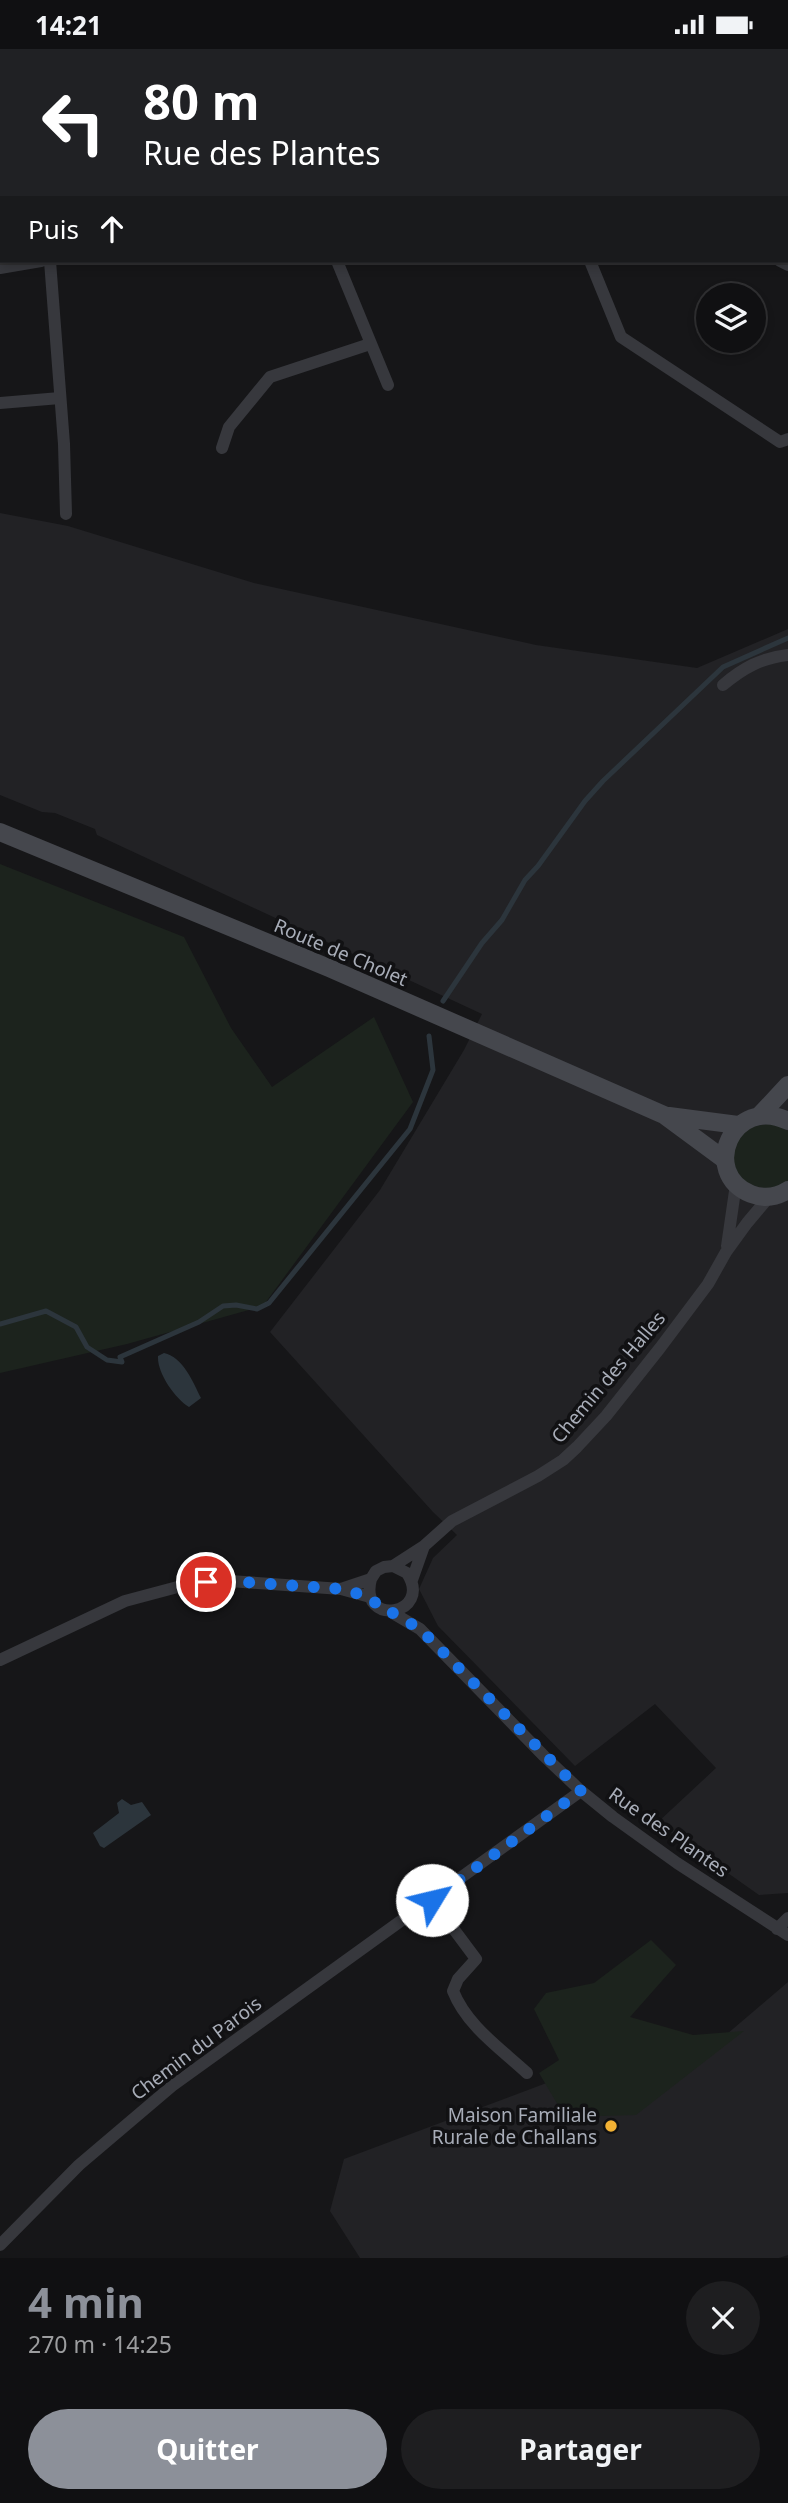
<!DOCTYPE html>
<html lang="fr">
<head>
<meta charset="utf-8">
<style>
  :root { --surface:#101012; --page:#1e1e20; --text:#f1f3f6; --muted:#9c9d9f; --line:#303032; --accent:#8c9099 }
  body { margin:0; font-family:"Noto Sans",sans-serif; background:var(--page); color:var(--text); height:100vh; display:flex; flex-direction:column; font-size:26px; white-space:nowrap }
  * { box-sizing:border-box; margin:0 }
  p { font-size:23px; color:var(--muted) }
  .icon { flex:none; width:38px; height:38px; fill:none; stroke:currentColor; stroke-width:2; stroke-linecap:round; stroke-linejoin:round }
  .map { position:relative; height:2209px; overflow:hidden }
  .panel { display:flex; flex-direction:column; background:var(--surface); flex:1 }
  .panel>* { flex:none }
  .top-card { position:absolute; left:0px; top:0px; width:789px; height:214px; box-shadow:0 4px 10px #0003,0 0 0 2px var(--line); background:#202124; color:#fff; overflow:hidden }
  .tools { position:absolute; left:696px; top:234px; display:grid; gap:14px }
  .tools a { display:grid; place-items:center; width:70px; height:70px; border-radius:50%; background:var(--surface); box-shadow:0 4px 10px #0003,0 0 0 2px var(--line); font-size:35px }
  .pin { position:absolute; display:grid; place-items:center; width:60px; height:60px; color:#fff; margin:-30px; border:4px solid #fff; border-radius:50%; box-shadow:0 2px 7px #0007 }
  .me { position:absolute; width:77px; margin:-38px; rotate:54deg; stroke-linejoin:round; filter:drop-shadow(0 0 5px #0008) }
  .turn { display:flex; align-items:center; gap:24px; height:147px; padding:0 28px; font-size:32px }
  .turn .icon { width:91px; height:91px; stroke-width:2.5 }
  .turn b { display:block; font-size:49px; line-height:60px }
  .then { display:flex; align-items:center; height:66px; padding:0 28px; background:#0003; gap:14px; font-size:26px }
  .round { display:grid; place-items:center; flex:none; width:74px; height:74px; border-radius:37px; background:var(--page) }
  .headline { display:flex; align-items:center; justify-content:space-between; height:119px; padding:0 28px }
  h1 { font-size:42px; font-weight:700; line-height:52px; color:var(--accent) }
  .button { display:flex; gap:14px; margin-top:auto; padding:14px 28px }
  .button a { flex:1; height:80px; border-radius:42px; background:var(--accent); color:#fff; font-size:28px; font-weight:700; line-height:80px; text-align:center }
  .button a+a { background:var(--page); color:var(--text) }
  .status { display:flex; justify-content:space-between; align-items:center; height:49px; padding:0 35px; background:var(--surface); direction:ltr }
  .status svg { height:19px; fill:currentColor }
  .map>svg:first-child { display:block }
  .built { fill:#222225 }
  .green { fill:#1c231d }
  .water { fill:#2c353c }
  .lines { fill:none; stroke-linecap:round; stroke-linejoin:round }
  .stream { stroke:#2c353c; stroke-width:5 }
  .street { stroke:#37383d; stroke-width:12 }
  .secondary { stroke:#45474d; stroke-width:18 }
  .route { stroke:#1a73e8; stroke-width:12; stroke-dasharray:0 21.6 }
  .poi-dot { fill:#f2b134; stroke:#111113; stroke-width:2.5 }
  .labels { text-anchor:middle; stroke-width:7; stroke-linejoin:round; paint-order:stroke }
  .street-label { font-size:19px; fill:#a8adb8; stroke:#111113 }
  .poi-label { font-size:19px; fill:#a8adb8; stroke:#111113; text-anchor:end }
</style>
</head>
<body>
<div class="status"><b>14:21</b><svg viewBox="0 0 49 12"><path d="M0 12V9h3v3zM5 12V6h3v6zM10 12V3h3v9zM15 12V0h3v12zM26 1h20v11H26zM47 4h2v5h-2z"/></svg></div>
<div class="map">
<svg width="788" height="2209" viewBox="0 0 788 2209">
  <rect width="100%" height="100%" fill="#161618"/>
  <path class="built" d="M0,464l68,13 186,57 282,62 161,23 91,-39v1264l-29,2 -102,-72 59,-55 -61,-64 -80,62 -137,-140 -19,-37 14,-31 24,-23 -24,-23 -163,-180 110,-142 84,-140 18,-36 -385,-179 -2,-6 -40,-16 -13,-1 -42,-17z
    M788,1933v273l-9,3h-419l-30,-47 14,-52 261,-98 54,31z"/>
  <path class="green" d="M0,0h130l-128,2 -2,202z
    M0,815l184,73 47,91 41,59 102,-70 39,85 -150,204 -136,38 -127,29z
    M772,1074l16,8v51c-28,18 -69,-8 -53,-38 3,-6 10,-11 14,-17z
    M651,1891l25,25 -46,52 63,18 51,-4 -108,84 -71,2 -26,-44 20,-13 -25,-51 12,-16 48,-10z"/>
  <path class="water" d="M164,1304c19,4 29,29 37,45l-12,9c-14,-9 -32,-34 -31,-51z
    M122,1750l9,6 11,-3 9,13 -47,33 -4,-2 -7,-13 26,-20 -2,-10z"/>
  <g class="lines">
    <path class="stream" d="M443,952l39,-58 20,-23 23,-40 13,-14 47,-65 18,-20 120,-114 65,-29
      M0,1275l46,-13 30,16 11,20 20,13 15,2 -2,-5 79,-35 24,-16 13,-1 21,4 12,-6 141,-174 23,-59 -4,-34"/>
    <path class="street" d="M233,0l1,2
      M515,0l1,2
      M753,0v2
      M143,2l3,-2
      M573,2l1,-2
      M788,24v-1
      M50,212l14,183 2,70
      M337,212l51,124
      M590,212l31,76 159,105 8,-3
      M780,212l8,4
      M0,219l41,-7
      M0,354l60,-5
      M222,399l7,-21 41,-50 100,-33
      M723,636c20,-17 38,-27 65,-30
      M727,1197l9,-62
      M393,1517l31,-20 28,-25 86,-45 25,-16 14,-13 29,-31 54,-68 48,-64 18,-32 21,-29 22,-26
      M412,1531l12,-34
      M341,1540l30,-10 5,-8 8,-4 9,-1 14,7c27,42 -49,55 -36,6
      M391,1563l29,17 124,127 37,35 32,26 64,46 111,72
      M0,1611l125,-59 60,-16 45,-4 111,8 29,8
      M432,1851l44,59 -18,20 -5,12c14,35 47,57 74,82
      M777,1880l11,-11
      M0,2196l79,-80 93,-79 409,-295"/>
    <path class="secondary" d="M0,783l329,136 335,147 61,45
      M760,1066l28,-30
      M669,1067l69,9
      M788,1072c-55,-27 -89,52 -37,73 13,5 26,3 37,-4"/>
  </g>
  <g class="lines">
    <path class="route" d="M206,1533l24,-1 111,8 29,8 12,13 9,2 29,17 161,162 -149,109"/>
  </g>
  <circle class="poi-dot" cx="611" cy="2077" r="7"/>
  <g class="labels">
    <g class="street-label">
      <text transform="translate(341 903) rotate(23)" y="7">Route de Cholet</text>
      <text transform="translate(608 1328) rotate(-50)" y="7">Chemin des Halles</text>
      <text transform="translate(669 1783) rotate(35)" y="7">Rue des Plantes</text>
      <text transform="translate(196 1999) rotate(-37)" y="7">Chemin du Parois</text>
    </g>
    <g class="poi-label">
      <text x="597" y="2073">Maison Familiale<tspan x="597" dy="22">Rurale de Challans</tspan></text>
    </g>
  </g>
</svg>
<div class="tools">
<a><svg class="icon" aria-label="layers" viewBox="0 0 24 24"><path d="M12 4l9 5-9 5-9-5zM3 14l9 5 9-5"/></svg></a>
</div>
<div class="pin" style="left:206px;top:1533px;background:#d93025"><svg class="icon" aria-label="arrive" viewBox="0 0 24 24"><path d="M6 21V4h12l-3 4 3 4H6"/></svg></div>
<svg class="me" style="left:432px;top:1851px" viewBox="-20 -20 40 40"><circle r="19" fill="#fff"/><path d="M0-13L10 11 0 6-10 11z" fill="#1a73e8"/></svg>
<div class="top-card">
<div class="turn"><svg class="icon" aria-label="left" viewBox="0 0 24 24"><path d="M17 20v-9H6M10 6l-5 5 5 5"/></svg><div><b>80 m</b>Rue des Plantes</div></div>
<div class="then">Puis<svg class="icon" aria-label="ahead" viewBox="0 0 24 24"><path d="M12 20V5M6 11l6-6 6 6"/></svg></div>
</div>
</div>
<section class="panel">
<div class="headline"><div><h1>4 min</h1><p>270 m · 14:25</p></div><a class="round"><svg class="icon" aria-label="close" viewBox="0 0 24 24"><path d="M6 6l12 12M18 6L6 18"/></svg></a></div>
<div class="button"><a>Quitter</a><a>Partager</a></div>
</section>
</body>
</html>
